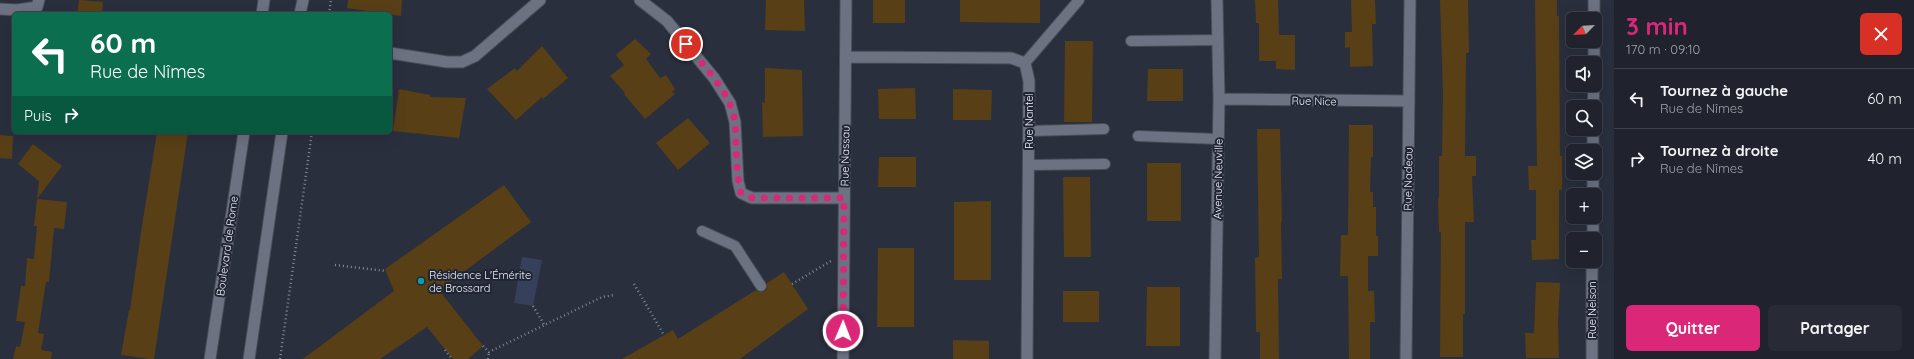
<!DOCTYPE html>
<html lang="fr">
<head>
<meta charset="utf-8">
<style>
  :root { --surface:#20232e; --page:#282b36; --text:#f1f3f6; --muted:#a2a4aa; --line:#3d404a; --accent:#db2777 }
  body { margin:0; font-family:Quicksand,sans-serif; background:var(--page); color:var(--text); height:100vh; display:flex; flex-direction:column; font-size:15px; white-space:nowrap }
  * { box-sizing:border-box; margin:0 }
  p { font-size:13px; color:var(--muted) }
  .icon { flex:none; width:22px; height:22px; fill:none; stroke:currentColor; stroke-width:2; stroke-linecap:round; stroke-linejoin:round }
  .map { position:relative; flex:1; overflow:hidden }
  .side { display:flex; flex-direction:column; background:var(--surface); width:300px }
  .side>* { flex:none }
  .hud { position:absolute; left:12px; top:12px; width:380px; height:122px; border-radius:6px; box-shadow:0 4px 16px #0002,0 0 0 1px var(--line); background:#0b6e4f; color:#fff; overflow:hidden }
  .needle { width:26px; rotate:246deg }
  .fabs { position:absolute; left:1566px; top:12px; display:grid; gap:8px }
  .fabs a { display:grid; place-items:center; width:36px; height:36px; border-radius:6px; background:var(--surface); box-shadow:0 4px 16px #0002,0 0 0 1px var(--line); font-size:20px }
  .pin { position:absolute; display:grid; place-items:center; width:34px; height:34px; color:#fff; margin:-17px; border:2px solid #fff; border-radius:50%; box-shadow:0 1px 4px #0007 }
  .me { position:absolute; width:44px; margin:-22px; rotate:1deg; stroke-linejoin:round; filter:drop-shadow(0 0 3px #0008) }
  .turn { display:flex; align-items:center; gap:14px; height:84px; padding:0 12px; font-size:18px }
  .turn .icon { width:52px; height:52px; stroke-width:2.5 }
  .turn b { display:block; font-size:28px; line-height:34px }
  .then { display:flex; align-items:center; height:38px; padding:0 12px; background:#0003; gap:8px; font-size:15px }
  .round { display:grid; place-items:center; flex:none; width:42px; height:42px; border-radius:6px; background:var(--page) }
  .overview { display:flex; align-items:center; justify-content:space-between; height:68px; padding:0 12px }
  h1 { font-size:24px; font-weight:700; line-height:30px; color:var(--accent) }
  .primary-button { display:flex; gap:8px; margin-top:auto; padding:8px 12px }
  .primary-button a { flex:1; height:46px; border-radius:6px; background:var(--accent); color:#fff; font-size:16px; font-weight:700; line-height:46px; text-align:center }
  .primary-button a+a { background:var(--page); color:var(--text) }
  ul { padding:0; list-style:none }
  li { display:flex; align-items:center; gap:12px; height:60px; padding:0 12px; border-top:1px solid var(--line) }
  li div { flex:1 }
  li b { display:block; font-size:15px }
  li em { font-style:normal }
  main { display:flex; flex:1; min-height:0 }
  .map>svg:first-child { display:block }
  .green { fill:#37405b }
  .building { fill:#583f16 }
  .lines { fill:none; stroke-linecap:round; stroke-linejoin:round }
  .service-casing { stroke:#484c58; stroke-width:12 }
  .minor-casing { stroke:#484c58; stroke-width:13 }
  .secondary-casing { stroke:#484c58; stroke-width:13 }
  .path { stroke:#858995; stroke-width:2.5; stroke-dasharray:1 3; stroke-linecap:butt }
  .service { stroke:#6c7282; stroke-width:10 }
  .minor { stroke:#6c7282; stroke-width:11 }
  .secondary { stroke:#6c7282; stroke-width:11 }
  .route { stroke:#db2777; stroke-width:7; stroke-dasharray:0 12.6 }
  .culture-dot { fill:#0f9aa8; stroke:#212533; stroke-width:1.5 }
  .labels { text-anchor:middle; stroke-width:4; stroke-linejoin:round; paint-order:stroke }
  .street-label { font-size:11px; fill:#f1f4fd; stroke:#212533 }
  .poi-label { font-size:11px; fill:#f1f4fd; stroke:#212533; text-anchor:start }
</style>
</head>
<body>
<main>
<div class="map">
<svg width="1614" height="359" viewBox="0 0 1614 359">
  <rect width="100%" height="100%" fill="#2a2f3d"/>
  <path class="green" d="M522,257l20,3 -9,46 -19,-3z"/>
  <path class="building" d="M79,0l24,2 -1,12h-25z
    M348,0h54l-1,16 -54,-8z
    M766,0h38l1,31 -40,-1z
    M873,0h32v23h-32z
    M960,0h80v23l-80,-1z
    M1255,0h23l1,35h16v35l-19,-1v-8h-17v-38h-3z
    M1351,0h24l1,24h-4l1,42 -23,1v-20l-5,1v-16h7z
    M1440,0h28l1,53h-3l-1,103h11v20h-4l2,46h-9v92h-2v43h-23l1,-125h-2l-1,-34h1v-42h3l1,-62z
    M1535,0h22v16h2l1,140h2v34h-3v69l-27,1 -1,-20h5v-50h-7l-1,-24h9z
    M635,39l16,15 -5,5 14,19 6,-3 9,14 -3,3 3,2 -30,25 -21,-25 1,-1 -15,-17 14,-11 -8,-10z
    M1065,41h28l-1,81h-28z
    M542,46l26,32 -25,21 -1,-2 -26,23 -29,-31 28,-21 2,3z
    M765,68l37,2 1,66 -40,1 -1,-35 3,1z
    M1148,69h35v32h-36z
    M915,88l1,31h-37l-1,-30z
    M399,89l31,6v2l36,1 -7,40 -66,-7z
    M953,89l39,1 -1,30h-38z
    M688,118l22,25 -32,27 -22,-27z
    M1349,125h24v32h-2l-1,35h3v15h3v29h2v20h-10v35h6l1,31h-5v37h-21l-1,-83h-8l1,-41h7z
    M1257,129h23l2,93h-1l1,57h-4l1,80h-19v-27h-4l-1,-74 4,-1z
    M157,132h31l-34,227h-4l-29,-4 8,-45h1l11,-78z
    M0,135l13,1 -1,23 -12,-1z
    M33,144l29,22 -25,33 30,3 -3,27 -10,-1 -5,54h-3l-8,51 6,1 -3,16 11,2 -1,7h-38l3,-13 4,1 5,-25 -9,-1 5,-35h4l2,-28 7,1 3,-33h-3l5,-45 -21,-17z
    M879,157h37v30h-38z
    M1147,163h34v58h-34z
    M1063,177h27l1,80h-27z
    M504,185l27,37 -92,68 44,56 -15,13h-15l-26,-32 -47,32h-77l91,-68 -9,-22z
    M991,201v79h-37v-78z
    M878,248h36v79h-37z
    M784,272l24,37 -68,50h-118l51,-29 5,9 78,-49 2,2h6l3,-3v-6z
    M1536,282l24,1 -2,38 1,37h-33l-1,-25h9z
    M1147,287h33v59h-34z
    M1063,291h36v31h-36z
    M953,340l36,1v18h-36z"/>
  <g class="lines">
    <g class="service-casing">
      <path id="service" d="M1131,41l87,-1
        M1025,63l54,-63
        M1029,131l75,-2
        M1138,136l80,3
        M1029,165l76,-1
        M702,231l33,15 26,40"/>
    </g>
    <g class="minor-casing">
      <path id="minor" d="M640,0l27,21 47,57 16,25 5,19 3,59 3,12 11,5h92
        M0,9l17,1 20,-3 2,-7
        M1594,19v-19
        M390,53l57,9h15l13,-6 65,-56
        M846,57l165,1 14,5 4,18 -2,278
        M1594,63v-22
        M1219,99l190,2
        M1593,107l1,-22
        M1593,151v-22
        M1593,195v-22
        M1593,239v-22
        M843,359l3,-359
        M1215,359l4,-260 -2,-99
        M1406,359l4,-359
        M1592,359v-98"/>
    </g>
    <g class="secondary-casing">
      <path id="secondary" d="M262,14l2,-14
        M300,14l3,-14
        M210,359l34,-227
        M249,359l33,-227"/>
    </g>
    <path class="path" d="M329,14l2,-14
      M335,265l51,6
      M634,284l30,51
      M792,284l39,-23
      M533,306l12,20
      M483,346l6,6 113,-55 13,-2
      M445,350l7,9
      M280,359l32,-227
      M488,359l1,-7"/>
    <use href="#service" class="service"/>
    <use href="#minor" class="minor"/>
    <use href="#secondary" class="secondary"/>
  </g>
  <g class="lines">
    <path class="route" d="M686,44c18,23 46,49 49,79 2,24 0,47 6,70l11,5h92l-1,133"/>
  </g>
  <circle class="culture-dot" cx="421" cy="281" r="4"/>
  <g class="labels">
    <g class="street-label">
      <text transform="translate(1314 101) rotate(1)" y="4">Rue Nice</text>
      <text transform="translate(1029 121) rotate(-90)" y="4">Rue Nantel</text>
      <text transform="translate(845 156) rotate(-89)" y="4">Rue Nassau</text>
      <text transform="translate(1218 179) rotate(-89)" y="4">Avenue Neuville</text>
      <text transform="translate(1408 179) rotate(-89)" y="4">Rue Nadeau</text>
      <text transform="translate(227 246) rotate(-82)" y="4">Boulevard de Rome</text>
      <text transform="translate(1592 310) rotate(-90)" y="4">Rue Nelson</text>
    </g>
    <g class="poi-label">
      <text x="429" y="279">Résidence L'Émérite<tspan x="429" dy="13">de Brossard</tspan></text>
    </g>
  </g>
</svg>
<div class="fabs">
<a><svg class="needle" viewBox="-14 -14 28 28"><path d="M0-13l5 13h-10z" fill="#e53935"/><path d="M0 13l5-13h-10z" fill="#a2a4aa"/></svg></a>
<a><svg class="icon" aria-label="sound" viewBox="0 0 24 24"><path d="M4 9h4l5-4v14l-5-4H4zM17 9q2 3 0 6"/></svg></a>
<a><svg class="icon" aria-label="search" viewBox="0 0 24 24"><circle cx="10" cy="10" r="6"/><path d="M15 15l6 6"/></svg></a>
<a><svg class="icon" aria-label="layers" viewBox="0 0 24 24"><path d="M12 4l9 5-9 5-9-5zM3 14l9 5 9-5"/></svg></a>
<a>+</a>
<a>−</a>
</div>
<div class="pin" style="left:686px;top:44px;background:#d93025"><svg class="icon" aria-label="arrive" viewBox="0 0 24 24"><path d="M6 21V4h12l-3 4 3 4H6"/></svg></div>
<svg class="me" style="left:843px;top:331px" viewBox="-20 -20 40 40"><circle r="17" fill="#db2777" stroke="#fff" stroke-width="3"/><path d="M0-11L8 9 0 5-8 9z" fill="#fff"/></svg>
<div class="hud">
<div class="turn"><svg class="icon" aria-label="left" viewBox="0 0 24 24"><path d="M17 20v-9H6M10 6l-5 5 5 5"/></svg><div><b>60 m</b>Rue de Nîmes</div></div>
<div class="then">Puis<svg class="icon" aria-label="right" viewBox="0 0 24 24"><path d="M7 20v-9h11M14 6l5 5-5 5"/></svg></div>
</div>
</div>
<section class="side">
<div class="overview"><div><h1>3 min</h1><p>170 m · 09:10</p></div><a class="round" style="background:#d93025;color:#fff"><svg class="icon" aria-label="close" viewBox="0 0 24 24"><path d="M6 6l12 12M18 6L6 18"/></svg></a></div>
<ul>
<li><svg class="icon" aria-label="left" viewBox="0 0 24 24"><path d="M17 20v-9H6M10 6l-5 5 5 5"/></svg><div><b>Tournez à gauche</b><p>Rue de Nîmes</p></div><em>60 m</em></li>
<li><svg class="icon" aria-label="right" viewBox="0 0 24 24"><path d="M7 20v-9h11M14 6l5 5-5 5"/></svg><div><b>Tournez à droite</b><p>Rue de Nîmes</p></div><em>40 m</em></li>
</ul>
<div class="primary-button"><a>Quitter</a><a>Partager</a></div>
</section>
</main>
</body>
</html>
